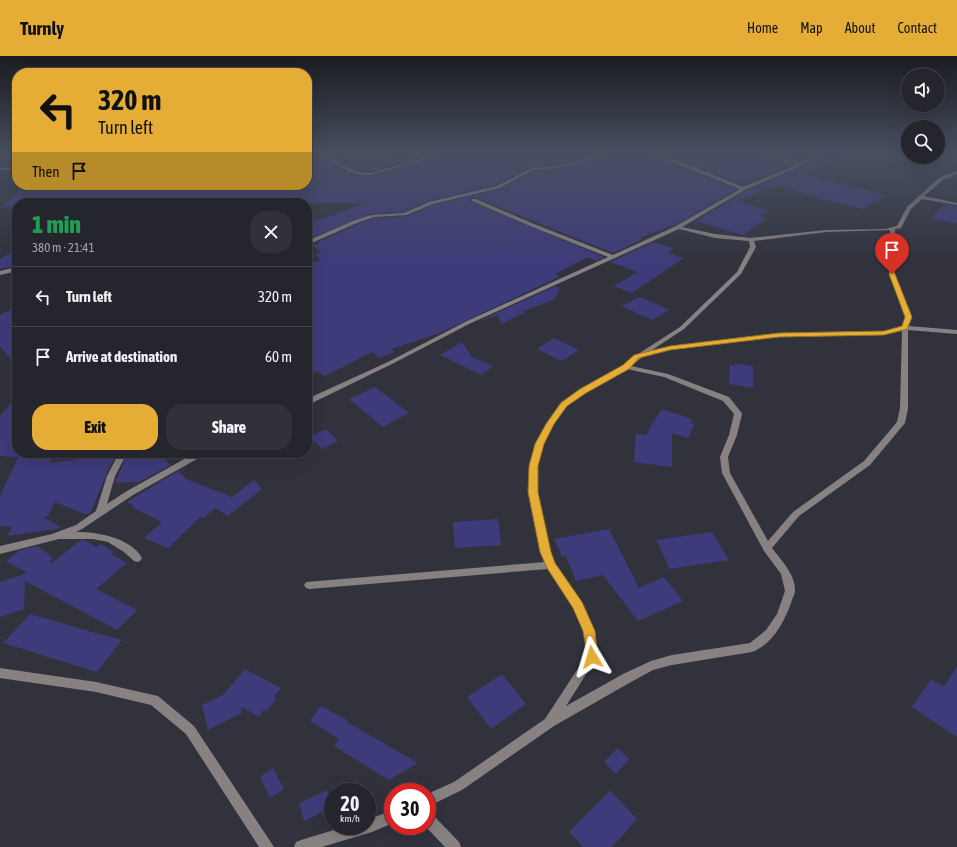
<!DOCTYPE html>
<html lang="en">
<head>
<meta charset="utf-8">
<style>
  :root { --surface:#25262d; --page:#313239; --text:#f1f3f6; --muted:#a3a5aa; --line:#424349; --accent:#e5ad35 }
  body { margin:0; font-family:"Asap Condensed",sans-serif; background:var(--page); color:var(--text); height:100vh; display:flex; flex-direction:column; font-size:15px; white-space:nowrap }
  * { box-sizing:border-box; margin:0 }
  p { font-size:13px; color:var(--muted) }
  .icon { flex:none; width:22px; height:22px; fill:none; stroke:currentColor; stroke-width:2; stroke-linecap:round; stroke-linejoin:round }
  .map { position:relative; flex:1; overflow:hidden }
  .details { position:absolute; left:12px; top:142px; width:300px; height:260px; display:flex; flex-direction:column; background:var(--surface); border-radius:16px; box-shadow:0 4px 16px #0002,0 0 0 1px var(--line) }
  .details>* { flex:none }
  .top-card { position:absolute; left:12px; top:12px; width:300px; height:122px; border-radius:16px; box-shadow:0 4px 16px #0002,0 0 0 1px var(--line); background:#e5ad35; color:#111; overflow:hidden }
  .buttons { position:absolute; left:901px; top:12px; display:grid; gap:8px }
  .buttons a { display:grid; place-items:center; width:44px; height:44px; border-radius:50%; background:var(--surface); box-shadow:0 4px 16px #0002,0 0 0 1px var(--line); font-size:20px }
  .speed { position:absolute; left:324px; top:727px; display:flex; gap:8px; font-size:20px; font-weight:700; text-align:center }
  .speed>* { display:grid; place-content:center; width:52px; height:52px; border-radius:50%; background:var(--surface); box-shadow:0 4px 16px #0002,0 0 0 1px var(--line); line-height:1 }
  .speed small { font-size:10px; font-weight:400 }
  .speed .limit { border:6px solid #d22; background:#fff; color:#111 }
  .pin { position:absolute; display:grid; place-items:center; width:34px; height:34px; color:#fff; margin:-41px -17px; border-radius:50% 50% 50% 0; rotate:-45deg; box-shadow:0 0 4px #0007 }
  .pin .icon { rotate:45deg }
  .me { position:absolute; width:44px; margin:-22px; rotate:353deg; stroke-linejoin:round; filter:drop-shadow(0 0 3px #0008) }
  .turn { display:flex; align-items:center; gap:14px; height:84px; padding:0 20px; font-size:18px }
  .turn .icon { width:52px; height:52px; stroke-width:2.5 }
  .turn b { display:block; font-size:28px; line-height:34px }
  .then { display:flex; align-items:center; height:38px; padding:0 20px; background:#0003; gap:8px; font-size:15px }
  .round { display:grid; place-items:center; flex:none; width:42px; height:42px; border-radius:16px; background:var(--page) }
  .overview { display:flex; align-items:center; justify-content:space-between; height:68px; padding:0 20px }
  h1 { font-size:24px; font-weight:800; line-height:30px; color:#1e9e55 }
  .cta { display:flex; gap:8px; margin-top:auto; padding:8px 20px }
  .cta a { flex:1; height:46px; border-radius:16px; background:var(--accent); color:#111; font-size:16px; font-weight:800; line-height:46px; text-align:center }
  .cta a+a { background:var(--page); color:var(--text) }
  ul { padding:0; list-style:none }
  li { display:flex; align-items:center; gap:12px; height:60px; padding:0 20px; border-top:1px solid var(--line) }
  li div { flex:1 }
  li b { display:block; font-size:15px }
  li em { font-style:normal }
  header { display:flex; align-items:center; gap:24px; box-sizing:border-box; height:56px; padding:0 20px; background:var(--accent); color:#111 }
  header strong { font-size:19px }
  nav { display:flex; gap:22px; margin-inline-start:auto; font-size:14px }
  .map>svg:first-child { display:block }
  .building { fill:#3e3b7a }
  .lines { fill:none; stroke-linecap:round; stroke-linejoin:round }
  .minor { fill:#888182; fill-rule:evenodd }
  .route { fill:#e5ad35; stroke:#957022 }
</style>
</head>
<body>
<header>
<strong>Turnly</strong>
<nav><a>Home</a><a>Map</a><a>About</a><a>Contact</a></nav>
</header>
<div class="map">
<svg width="957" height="791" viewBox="0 0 957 791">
  <rect width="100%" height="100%" fill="#31323c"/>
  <path class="building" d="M454,96h150l-33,10 -41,5 -34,18 -67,16 -25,11 -33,2 -60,24 -4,-3v-11l59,-21h-349v3l-17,2 24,-22 283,-1v-19l18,-7 22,13 12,4h12z
    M613,96h30l1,2 24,8 69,27 -58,34 -40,15 4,1 -30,14 -136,-55h-6v4l133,55 -8,4 -8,-4 -33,17 5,2 -12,6 -108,51 -49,16 4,3 -16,6 -7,-6 -47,24 -9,-5 -9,12v-120l14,-3 -6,-6 6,-2 -9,-7 8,-2 -2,-1 40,-18 16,-6 34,-2 25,-11 67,-16 33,-18 38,-5 41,-11z
    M655,96h98l2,3 38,9 -50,21 -50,-20z
    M759,96h58l-16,9z
    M824,96l30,2 -50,19 82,22 -23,14 -47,-11h1l-40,-13 -39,16 32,10 -10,5 7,2 -24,17 -47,-14 50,-30 58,-25 20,-12z
    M336,100l18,11 52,-10 5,3 -40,11 -19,-3 -21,-11z
    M945,148l12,2v18l-25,-6z
    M653,186l20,6 -5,5 16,5 -52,35 -18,-7 23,-14 -27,-10z
    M17,193v17l-17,3v-10z
    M556,230l4,2 -5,11 -32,12 3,1 -25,12 -3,-9 -21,7z
    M640,241l29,13 -17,10 -31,-14z
    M17,251v61l-17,-22v-31z
    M554,282l25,12 -17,11 -25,-12z
    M462,286l10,15 21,9 -12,9 -41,-20z
    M735,307l18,3v22l-24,-4 1,-19 5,1z
    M375,331l34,26 -26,14 -34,-28z
    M17,341v60l-17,-1v-40z
    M661,353l31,10 -2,4 5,1 -7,14 -16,-5v34l-38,-5 2,-28 10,1z
    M326,373l12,12 -16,8 -12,-12z
    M20,397h35l-5,10 31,-4 2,-5 34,-1 -11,22 -16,39h-6l-29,-12 -7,14 -5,1 19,11 -55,8 5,-9 -12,-1v-30z
    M128,397h29l14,12 -32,17 -24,1z
    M178,415l10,9 44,17 22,-17 8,9 -34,27 -13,-8 -11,10 -4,-1 -32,31 -24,-10 18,-16 -30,-15 2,-1 -7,-4z
    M498,463l3,26 -46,3 -2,-26z
    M609,473l30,59 25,-11 19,24 -45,20 -35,-46 -27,6 -10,-25 -4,1 -8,-18z
    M712,476l17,28 -59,9 -14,-29z
    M81,484h3l12,7 5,-3 13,8 -3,2 16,9 -31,26 41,21 -20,20 -92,-49 -1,28 -24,8v-35l27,-9 -21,-12 14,-11 18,-4 14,11 -2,7z
    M30,558l80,23 12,3 -25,32 -94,-29z
    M957,610v71l-45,-30 19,-28 13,8z
    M245,613l36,19 -7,8 3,2 -10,13 -3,-1 -5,7 -18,-10 1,6 -34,17 -6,-25 21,-10z
    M502,618l24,30 -35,25 -24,-32z
    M321,650l27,15 -1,1 71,41 -29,17 -55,-34 5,-7 -29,-18z
    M618,692l11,11 -13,15 -12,-12z
    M273,712l11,21 -14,9 -10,-21z
    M327,734l5,17 -28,14 -5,-18z
    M610,734l27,29 -25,28h-29l-14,-15z"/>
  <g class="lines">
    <path class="minor" d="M318,97h4c17,9 29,20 49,20l71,-20h5l-76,22h-12l-11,-4z
      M608,97h4v1l-41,11 -22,4 -16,1 -33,18 -67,16 -26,11 -33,2 -17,6 -50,22v-4l46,-20 18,-6 33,-2 25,-11 68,-16 34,-18 18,-1 22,-4z
      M644,97c15,-3 81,27 99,34l55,-23 -43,-10 -1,-1 47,10 18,-10h4l-20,12 -58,25 -63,37 33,7 36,4 75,-8 59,-1 12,-3 10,-19 32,-29 18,-7v3l-14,6 -19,16 33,7v2l-35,-6 -11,10 -10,19 -6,1v45l17,43 -3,9 48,4v4l-49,-4v78l-3,15 -35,42 -71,51 -27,32c9,12 24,27 23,43 0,3 -3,8 -4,12 -7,19 -18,41 -39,49l-80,13 -19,5 -22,12 -77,44 -92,64 -35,17v-13l27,-12 91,-63 41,-63 -2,-25 -10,-23 -26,-39 -239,20 -3,-1 -2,-3 2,-3 239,-20 -4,-10 -12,-60v-27l6,-21 12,-22 14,-20 19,-13 44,-23 11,-10 45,-29 57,-55 13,-25 -1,-6 -34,-3 -36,-9 -208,94 -77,40 -84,41h-3v-5l83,-38 77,-40 141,-64 -78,-31 -58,-25v-2h4l58,25 79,31 63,-29 64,-37 -71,-28zM890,174l-1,44 17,43 -4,10 -18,4 -105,2 -109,13 -18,4 32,-21 57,-55 15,-27 -2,-6 72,-9zM902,275l-2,77 -3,14 -33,39 -71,51 -25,29 -38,-68 -2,-16 9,-22 5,-21 -1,-2 -12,-15 -61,-23 -37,-8 13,-10 26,-6 109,-13 105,-2zM627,313l37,8 59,24 11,13 -5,21 -9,22 2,16 42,78 17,23 4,17 -8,23 -11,16 -16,13 -78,12 -21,6 -28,13 -57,32 31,-49 -3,-26 -12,-28 -27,-39 -4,-12 -14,-60v-27l6,-21 11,-20 13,-18 19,-13z
      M0,112h17v2h-17z
      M307,150h3v1l-3,1z
      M17,211v4l-17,4v-4z
      M119,397h8l-12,23 -8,28 20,-13 68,-38h10l-1,2 -71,40 -51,34 -6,3c21,0 54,5 66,26l-2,3 -3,1 -3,-1 -10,-9 -16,-10 -15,-3h-34l-59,15v-8l52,-12 24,-9 20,-14 11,-35z
      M0,612l96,14 62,14 36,30 80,121h-15l-73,-113 -35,-29 -55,-13 -96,-14z
      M393,754v13l-21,9 -50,15h-28l2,-5 5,-2 46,-14h20v-6z
      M427,756l5,2 27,28 2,5h-16l-20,-21h2z"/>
  </g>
  <linearGradient id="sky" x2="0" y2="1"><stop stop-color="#1b1c21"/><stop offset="0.47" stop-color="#484f61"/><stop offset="1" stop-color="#484f61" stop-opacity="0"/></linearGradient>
  <rect width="957" height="207" fill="url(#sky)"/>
  <path class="route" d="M892,216l3,2 17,43 -5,12 -23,6 -105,2 -109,13 -31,8 -10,11 -43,24 -19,13 -13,18 -10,20 -6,22v26l13,60 4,11 27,39 13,29 3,26 -2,4 -4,1 -4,-1 -5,-30 -10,-23 -26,-40 -7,-16 -12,-60 1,-26 6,-22 11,-20 15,-21 19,-14 43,-24 11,-10 36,-9 109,-13 105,-2 18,-5 3,-9 -16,-43z"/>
</svg>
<div class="buttons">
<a><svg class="icon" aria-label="sound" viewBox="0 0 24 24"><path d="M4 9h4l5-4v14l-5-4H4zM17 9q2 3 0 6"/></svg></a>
<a><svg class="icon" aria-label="search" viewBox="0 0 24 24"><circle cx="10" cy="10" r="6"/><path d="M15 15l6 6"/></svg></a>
</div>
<div class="speed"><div>20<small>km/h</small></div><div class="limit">30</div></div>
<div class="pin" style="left:892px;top:218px;background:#d93025"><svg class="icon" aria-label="arrive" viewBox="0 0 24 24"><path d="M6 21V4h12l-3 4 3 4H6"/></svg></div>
<svg class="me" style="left:592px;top:601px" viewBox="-20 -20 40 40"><path d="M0-17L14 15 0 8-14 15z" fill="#e5ad35" stroke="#fff" stroke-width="4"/></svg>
<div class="top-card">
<div class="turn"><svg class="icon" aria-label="left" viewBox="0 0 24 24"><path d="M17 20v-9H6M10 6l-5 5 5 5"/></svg><div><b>320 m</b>Turn left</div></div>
<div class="then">Then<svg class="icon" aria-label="arrive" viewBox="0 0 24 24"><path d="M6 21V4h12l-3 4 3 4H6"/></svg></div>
</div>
<section class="details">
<div class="overview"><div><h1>1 min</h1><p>380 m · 21:41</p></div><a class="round"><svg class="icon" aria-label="close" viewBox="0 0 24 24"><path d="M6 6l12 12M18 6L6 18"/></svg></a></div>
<ul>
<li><svg class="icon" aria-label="left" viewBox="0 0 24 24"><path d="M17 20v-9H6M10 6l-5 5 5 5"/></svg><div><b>Turn left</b></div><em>320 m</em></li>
<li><svg class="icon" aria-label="arrive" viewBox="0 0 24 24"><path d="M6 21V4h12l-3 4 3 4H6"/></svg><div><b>Arrive at destination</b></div><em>60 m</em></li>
</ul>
<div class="cta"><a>Exit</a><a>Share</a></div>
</section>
</div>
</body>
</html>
